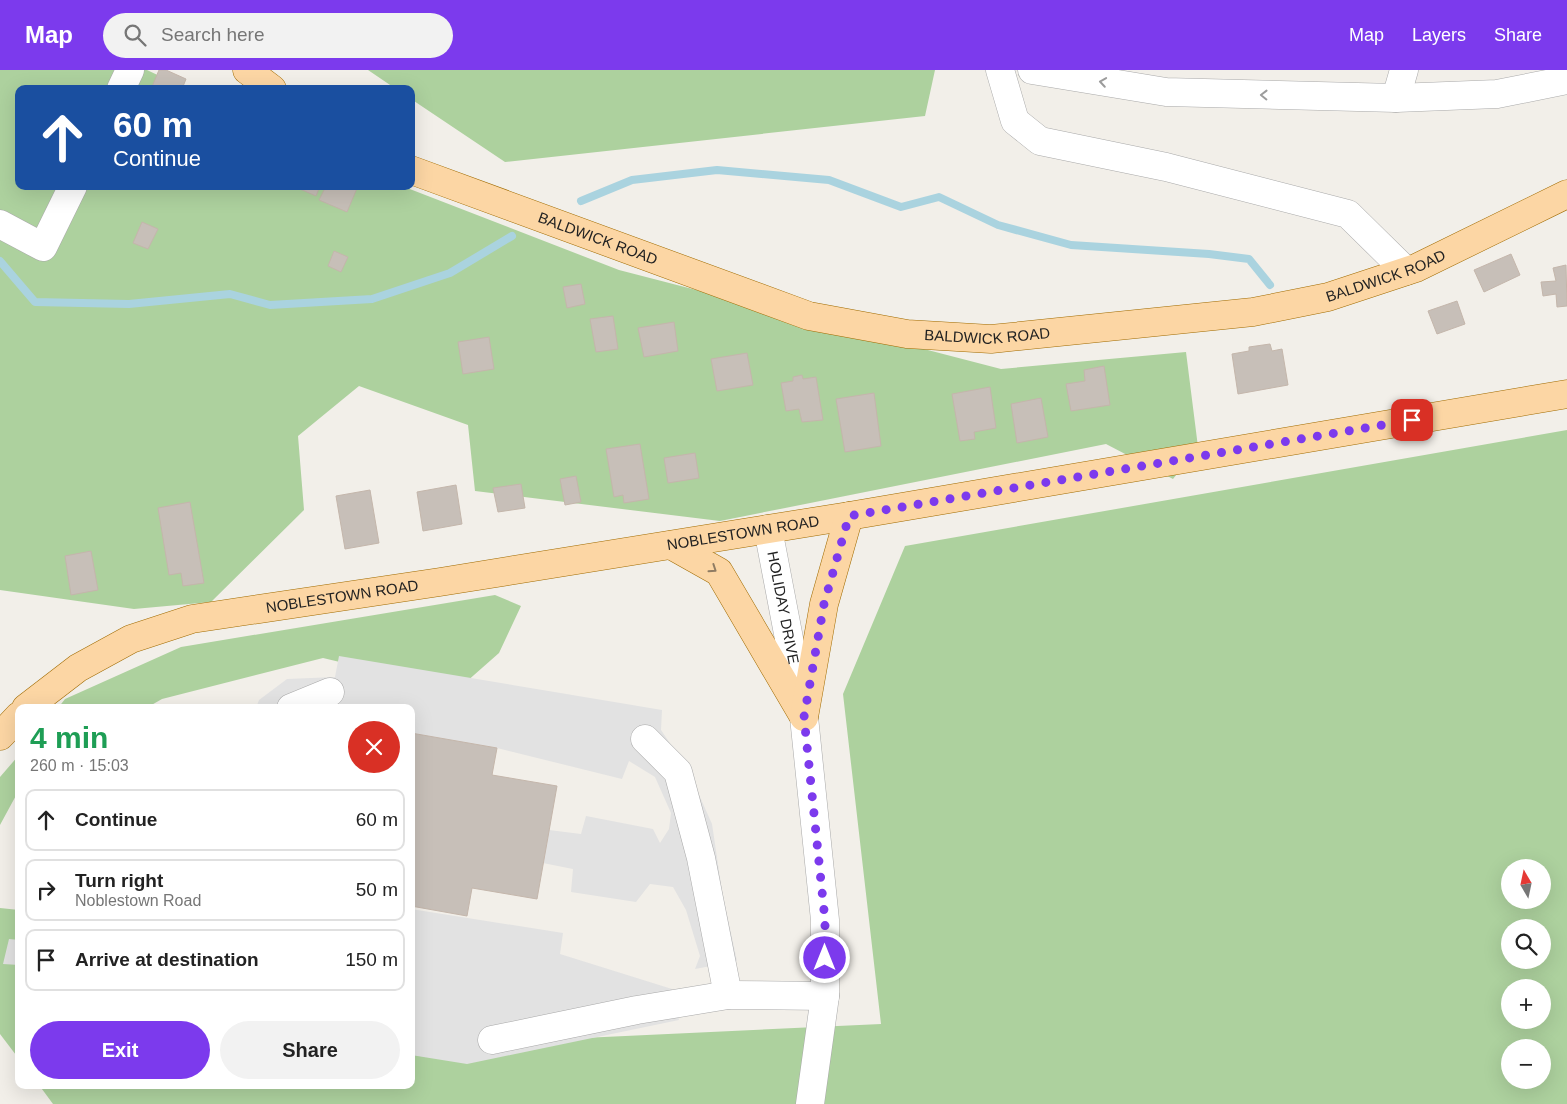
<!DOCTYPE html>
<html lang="en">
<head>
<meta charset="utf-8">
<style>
  :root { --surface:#fff; --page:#f2f2f2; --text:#222; --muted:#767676; --line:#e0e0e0; --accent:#7c3aed }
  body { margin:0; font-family:Arial,sans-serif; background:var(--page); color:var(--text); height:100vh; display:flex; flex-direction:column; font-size:19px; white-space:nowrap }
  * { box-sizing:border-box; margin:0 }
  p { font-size:16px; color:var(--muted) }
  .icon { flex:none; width:28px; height:28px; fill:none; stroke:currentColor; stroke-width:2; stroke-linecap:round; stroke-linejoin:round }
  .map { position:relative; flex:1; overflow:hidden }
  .side { position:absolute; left:15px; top:634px; width:400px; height:385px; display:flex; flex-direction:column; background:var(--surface); border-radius:10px; box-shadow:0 5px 20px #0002 }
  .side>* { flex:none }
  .hud { position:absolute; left:15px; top:15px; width:400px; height:105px; border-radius:10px; box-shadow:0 5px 20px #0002; background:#1a4fa0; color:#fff; overflow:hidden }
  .needle { width:32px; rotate:351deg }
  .tools { position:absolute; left:1501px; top:789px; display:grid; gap:10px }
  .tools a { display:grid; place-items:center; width:50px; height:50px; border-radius:50%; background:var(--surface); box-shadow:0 5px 20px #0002; font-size:25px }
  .pin { position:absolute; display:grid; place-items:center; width:42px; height:42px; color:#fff; margin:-21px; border-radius:10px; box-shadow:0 2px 8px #0006 }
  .me { position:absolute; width:55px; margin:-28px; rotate:0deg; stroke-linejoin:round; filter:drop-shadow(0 0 4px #0008) }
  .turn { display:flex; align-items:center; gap:18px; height:105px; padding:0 15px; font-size:22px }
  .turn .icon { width:65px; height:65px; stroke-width:2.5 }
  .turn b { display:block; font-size:35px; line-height:42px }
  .round { display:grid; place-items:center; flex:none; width:52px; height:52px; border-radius:26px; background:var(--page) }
  .head { display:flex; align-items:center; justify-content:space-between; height:85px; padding:0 15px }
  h1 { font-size:30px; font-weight:700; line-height:38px; color:#1e9e55 }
  .primary-button { display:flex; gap:10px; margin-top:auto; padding:10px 15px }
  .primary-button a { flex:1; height:58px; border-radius:30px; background:var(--accent); color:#fff; font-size:20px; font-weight:700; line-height:58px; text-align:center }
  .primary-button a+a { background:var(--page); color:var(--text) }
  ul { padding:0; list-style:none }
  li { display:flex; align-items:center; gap:15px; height:62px; margin:0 10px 8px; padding:0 5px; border:2px solid var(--line); border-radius:10px }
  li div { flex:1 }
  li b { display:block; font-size:19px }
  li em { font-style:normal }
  header { display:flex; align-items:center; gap:30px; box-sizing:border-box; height:70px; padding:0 25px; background:var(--accent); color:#fff }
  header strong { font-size:24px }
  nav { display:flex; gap:28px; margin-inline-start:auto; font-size:18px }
  .search { width:350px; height:45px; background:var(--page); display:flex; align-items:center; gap:12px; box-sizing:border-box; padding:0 18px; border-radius:28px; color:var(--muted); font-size:19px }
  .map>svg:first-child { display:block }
  .forest { fill:#add19e; fill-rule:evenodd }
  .parking { fill:#e2e2e2 }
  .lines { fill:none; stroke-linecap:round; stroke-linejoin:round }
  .stream { stroke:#aad3df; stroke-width:8 }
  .building { fill:#c7bfb8; stroke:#c4b6ab }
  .minor-casing { stroke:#a9a9a9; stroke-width:29 }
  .major-casing { stroke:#a06b00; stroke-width:29 }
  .minor { stroke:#fff; stroke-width:28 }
  .major { stroke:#fcd6a4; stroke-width:28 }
  .oneway { stroke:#9c9c9c }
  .oneway2 { stroke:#8f7c63 }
  .route { stroke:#7c3aed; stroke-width:9; stroke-dasharray:0 16.2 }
  .labels { text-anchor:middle; stroke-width:4.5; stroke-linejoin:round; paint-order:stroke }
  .street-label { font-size:15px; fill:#222; stroke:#fff }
</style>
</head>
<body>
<header>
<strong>Map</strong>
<div class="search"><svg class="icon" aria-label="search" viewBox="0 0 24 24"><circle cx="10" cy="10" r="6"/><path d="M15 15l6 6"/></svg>Search here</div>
<nav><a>Map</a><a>Layers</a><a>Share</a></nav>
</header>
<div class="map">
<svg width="1567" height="1034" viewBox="0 0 1567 1034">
  <rect width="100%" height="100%" fill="#f2efe9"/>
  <path class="forest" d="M0,0h147l40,19h-168v97h383l217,84 382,99 185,-17 12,95 -25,32 -67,-35 -386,77 -245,-30 -7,-66 -109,-39 -61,50 6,74 -93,92 -77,7 -134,-19z
    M368,0h567l-10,46 -420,46 -94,-63v-10h-15z
    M1567,360v674h-1514l-14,-19h372v-39l470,-22 -38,-330 62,-148zM1510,798h32v32h-32zM1510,858h32v32h-32zM1510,918h32v32h-32zM1510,978h32v32h-32z
    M495,525l26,11 -22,47 -42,37 -134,-32 -161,41 -14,8 -90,1 7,-9 116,-52z
    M19,685v35l-19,35v-48z
    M0,838l19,2v149l-19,-25z"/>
  <path class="parking" d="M339,586l323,54 -1,20 27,40 24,54 10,67 15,70 -42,8 5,-13 -14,-46 -13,-23 -23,-3 -14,18 -65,-10 2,-23 -30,-6 6,-33 32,4 5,-18 67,13 7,14 9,-14 2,-16 -16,-36 -26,-16 -7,18 -125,-31 -86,-15v-25h-155l3,-8 28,-21 48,-2z
    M411,839l152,24 -3,21 112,35 7,31 -212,44 -56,-9z
    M9,869l10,1v25l-16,-1z"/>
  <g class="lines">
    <path class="stream" d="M581,131l51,-21 85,-10 112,10 72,27 38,-10 59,28 73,20 138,9 40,5 21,26
      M0,191l35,41 94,2 101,-10 40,11 102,-6 78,-26 62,-37"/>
  </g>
  <path class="building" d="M159,0h7l20,9 -4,10h-31z
    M293,116h27l-4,10z
    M326,116h32l-11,26 -28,-12z
    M142,152l16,7 -10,20 -15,-6z
    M334,181l14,6 -7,15 -13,-6z
    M1511,184l9,21 -36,17 -10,-22z
    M1566,195l1,41 -10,1 -1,-13 -13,2 -2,-14 15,-1 -3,-13z
    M581,214l4,20 -18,4 -4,-21z
    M1457,231l8,23 -28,10 -9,-23z
    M613,246l5,33 -22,3 -6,-33z
    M674,252l4,29 -34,6 -6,-29z
    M489,267l5,32 -31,5 -5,-32z
    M1270,274l2,7 10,-2 6,36 -50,9 -6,-40 17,-3v-4z
    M747,283l6,32 -36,6 -6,-32z
    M1104,296l6,39 -39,6 -5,-27 19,-3 -1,-11z
    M802,305l1,4 13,-2 7,43 -21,2 -3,-13 -13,2 -5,-28 12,-2v-4z
    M990,317l6,41 -22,4 1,7 -15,2 -8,-47z
    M874,323l7,53 -36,6 -9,-53z
    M1041,328l7,39 -31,6 -6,-39z
    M640,374l9,55 -25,4 -1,-8 -9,2 -8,-48z
    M695,383l4,25 -31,5 -4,-25z
    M576,406l5,26 -16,3 -5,-26z
    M521,414l4,24 -27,4 -5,-24z
    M456,415l6,39 -39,7 -6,-39z
    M370,420l9,53 -34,6 -9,-53z
    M190,432l14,81 -21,3 -2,-13 -12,2 -11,-67z
    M91,481l7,39 -27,5 -6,-39z
    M411,663l86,15 -5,27 65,11 -20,113 -65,-11 -5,28 -56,-10z"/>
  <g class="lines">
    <g class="minor-casing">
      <g id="minor">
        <path d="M1000,0l15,51 25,20 126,26 182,47 58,57"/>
        <path d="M1032,0l134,22 230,6 8,-28"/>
        <path d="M121,19l9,-19"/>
        <path d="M1396,28l101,-4 70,-14"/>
        <path d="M0,154l43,23 30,-61"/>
        <path id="s1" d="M768,459l36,188 21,203v76l-15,108"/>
        <path d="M291,638l39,-16"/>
        <path d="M645,669l33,33 23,86 27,137"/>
        <path d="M492,970l145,-30 91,-15 97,1"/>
      </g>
    </g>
    <g class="major-casing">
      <g id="major">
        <path d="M247,0l25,19"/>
        <path id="s2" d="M411,100l398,146 98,18 84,5 262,-27 75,-15 88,-29 151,-74"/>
        <path d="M671,475l48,27 85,145"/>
        <path id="s3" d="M26,638l52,-40 53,-29 61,-20 248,-37 409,-66 718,-122"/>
        <path d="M804,647l20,-113 25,-88"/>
        <path d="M0,666l19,-20"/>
      </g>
    </g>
    <use href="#minor" class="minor"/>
    <use href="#major" class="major"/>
  </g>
  <defs><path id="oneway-chevron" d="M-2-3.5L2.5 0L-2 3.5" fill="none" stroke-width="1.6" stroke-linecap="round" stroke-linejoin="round" transform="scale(1.25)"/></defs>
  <g class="oneway">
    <use href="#oneway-chevron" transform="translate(1103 12) rotate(-171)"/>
    <use href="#oneway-chevron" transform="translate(1264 25) rotate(-179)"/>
  </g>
  <use class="oneway2" href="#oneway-chevron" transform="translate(713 499) rotate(34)"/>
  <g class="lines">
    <path class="route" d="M825,888v-38l-21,-203 20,-113 25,-88 563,-96"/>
  </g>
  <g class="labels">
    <g class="street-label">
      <text dy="5" stroke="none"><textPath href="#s2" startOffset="199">BALDWICK ROAD</textPath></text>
      <text dy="5" stroke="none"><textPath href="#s2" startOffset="1009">BALDWICK ROAD</textPath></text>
      <text dy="5" stroke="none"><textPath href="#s2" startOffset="604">BALDWICK ROAD</textPath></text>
      <text dy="5" stroke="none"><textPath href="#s3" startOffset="748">NOBLESTOWN ROAD</textPath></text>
      <text dy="5" stroke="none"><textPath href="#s3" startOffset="342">NOBLESTOWN ROAD</textPath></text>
      <text dy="5" stroke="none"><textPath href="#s1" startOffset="80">HOLIDAY DRIVE</textPath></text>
    </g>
  </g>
</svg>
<div class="tools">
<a><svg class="needle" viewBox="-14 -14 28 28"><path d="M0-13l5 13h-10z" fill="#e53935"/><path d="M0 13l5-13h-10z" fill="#767676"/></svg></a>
<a><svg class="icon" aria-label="search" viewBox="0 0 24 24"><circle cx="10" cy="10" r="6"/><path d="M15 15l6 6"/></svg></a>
<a>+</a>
<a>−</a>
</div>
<div class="pin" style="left:1412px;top:350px;background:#d93025"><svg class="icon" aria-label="arrive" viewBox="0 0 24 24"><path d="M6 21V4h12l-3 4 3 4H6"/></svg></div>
<svg class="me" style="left:825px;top:888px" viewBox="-20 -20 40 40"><circle r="17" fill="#7c3aed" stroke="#fff" stroke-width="3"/><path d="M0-11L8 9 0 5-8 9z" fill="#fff"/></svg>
<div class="hud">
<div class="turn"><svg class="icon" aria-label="ahead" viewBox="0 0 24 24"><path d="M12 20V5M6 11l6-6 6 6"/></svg><div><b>60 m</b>Continue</div></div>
</div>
<section class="side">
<div class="head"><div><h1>4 min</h1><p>260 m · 15:03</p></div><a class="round" style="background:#d93025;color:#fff"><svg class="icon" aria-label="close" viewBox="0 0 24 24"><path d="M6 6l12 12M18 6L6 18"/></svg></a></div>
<ul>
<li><svg class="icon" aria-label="ahead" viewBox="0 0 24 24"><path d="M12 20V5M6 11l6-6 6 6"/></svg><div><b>Continue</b></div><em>60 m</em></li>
<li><svg class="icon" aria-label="right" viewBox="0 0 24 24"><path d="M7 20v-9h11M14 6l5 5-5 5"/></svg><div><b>Turn right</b><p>Noblestown Road</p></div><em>50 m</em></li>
<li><svg class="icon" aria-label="arrive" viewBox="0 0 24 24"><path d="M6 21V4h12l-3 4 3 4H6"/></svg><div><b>Arrive at destination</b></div><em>150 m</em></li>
</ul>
<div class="primary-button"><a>Exit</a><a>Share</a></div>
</section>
</div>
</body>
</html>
